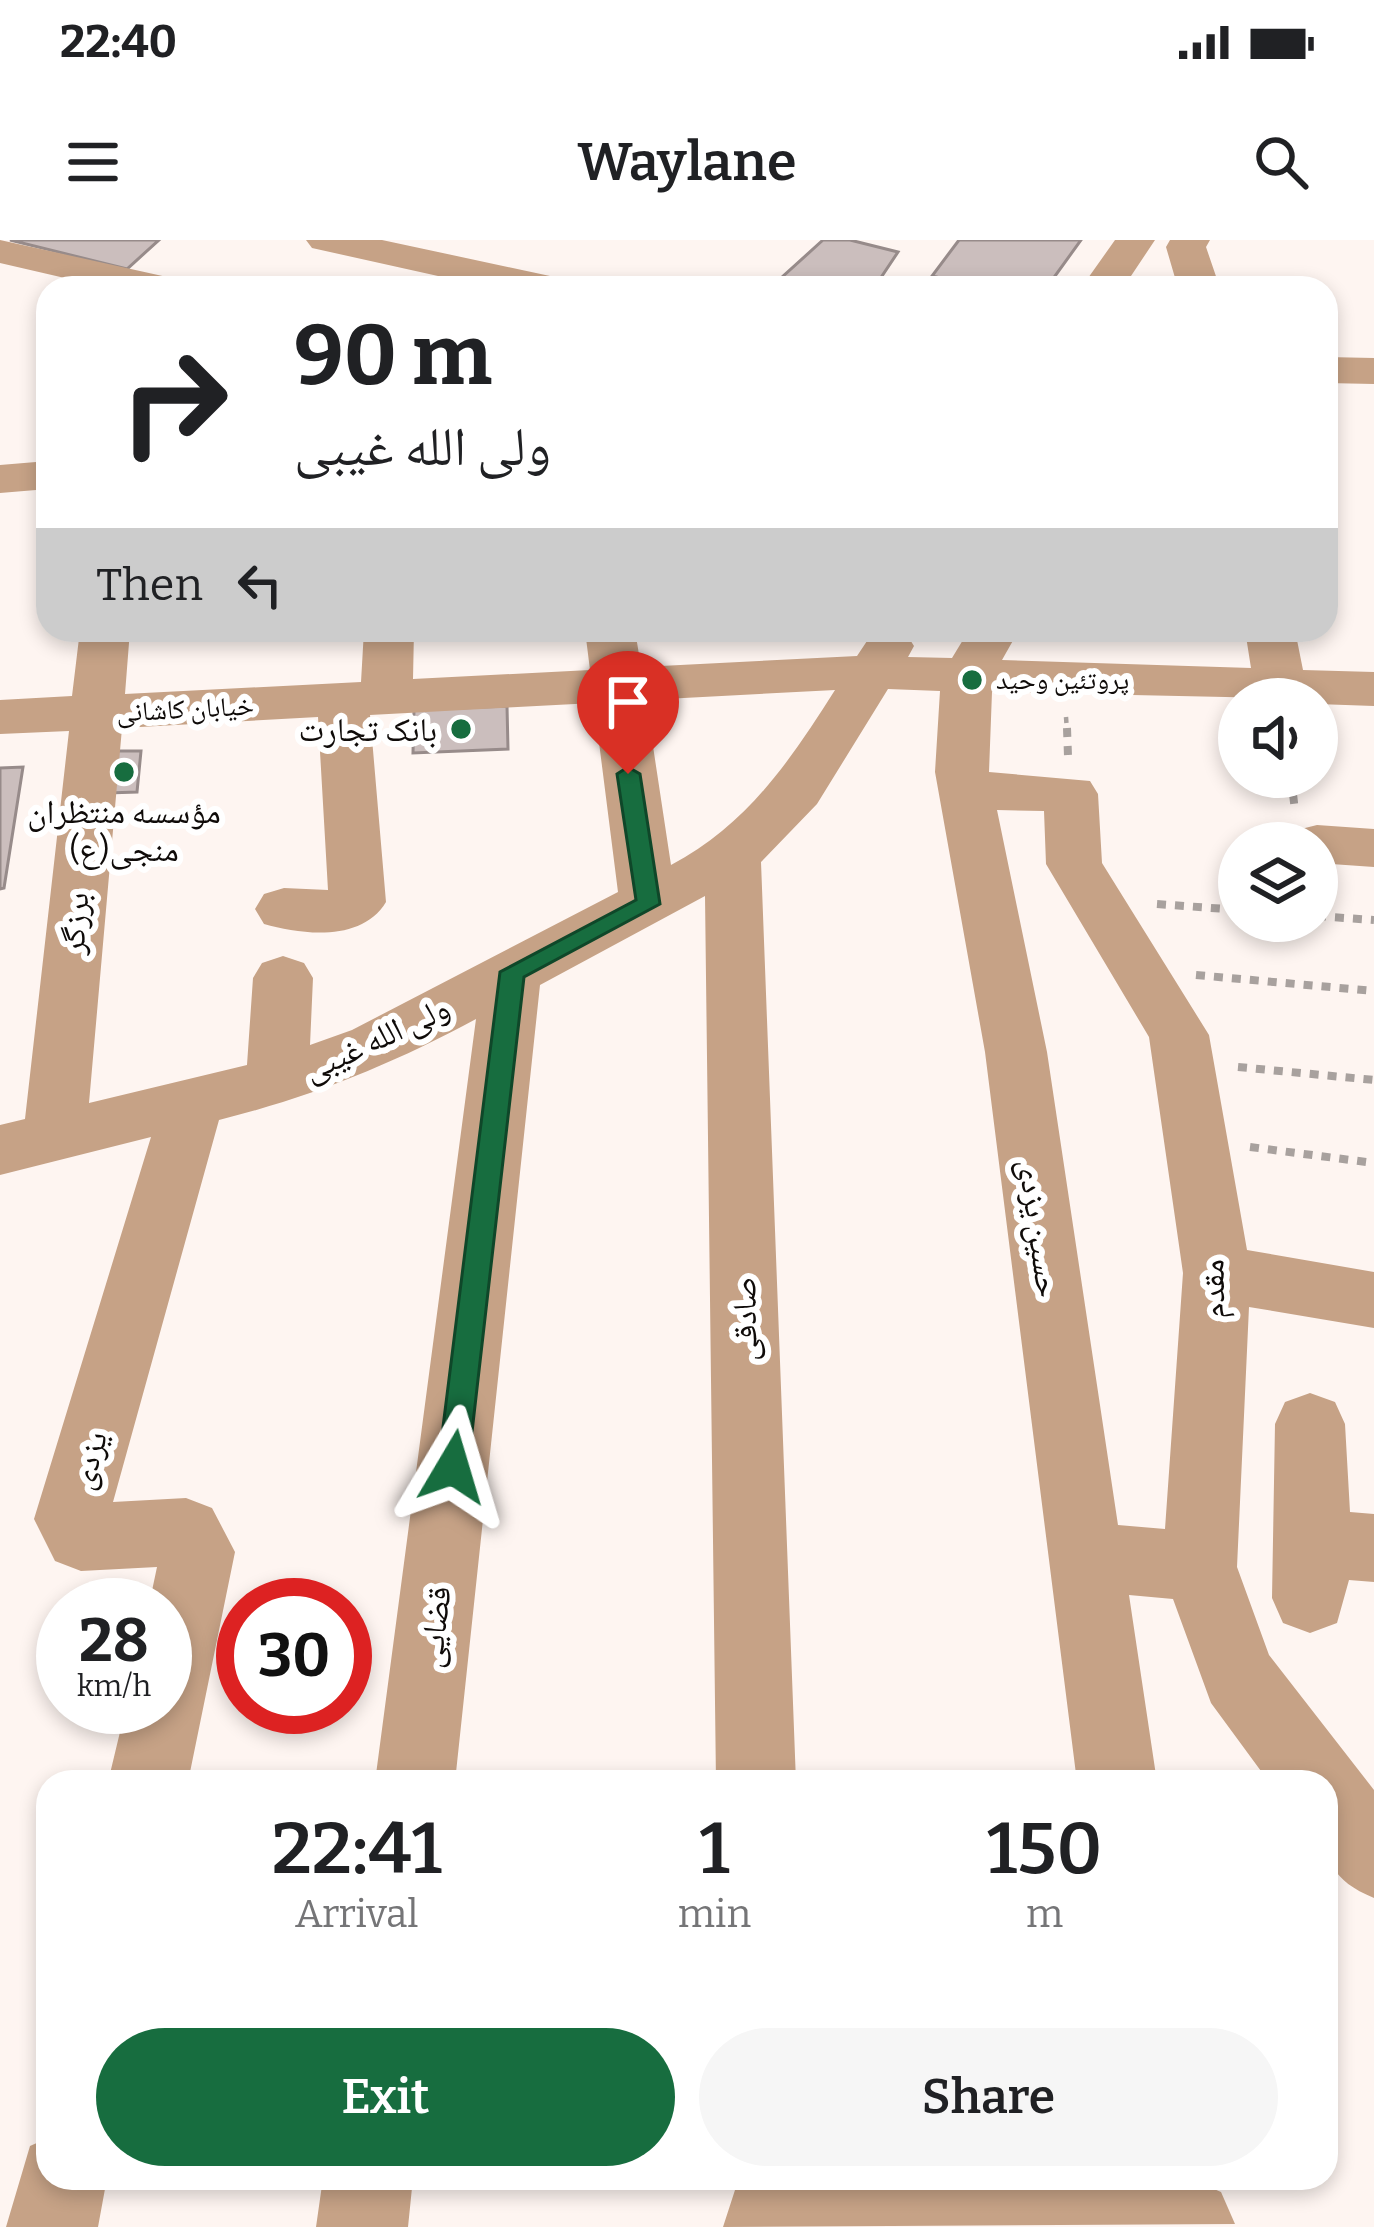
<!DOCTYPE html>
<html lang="en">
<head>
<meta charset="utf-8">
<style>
  :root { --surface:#fff; --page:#f6f6f6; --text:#202124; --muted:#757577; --accent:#176d3f }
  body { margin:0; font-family:Bitter,"Noto Naskh Arabic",serif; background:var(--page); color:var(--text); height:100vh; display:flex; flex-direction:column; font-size:45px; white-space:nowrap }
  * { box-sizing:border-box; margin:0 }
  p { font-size:39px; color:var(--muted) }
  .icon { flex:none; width:66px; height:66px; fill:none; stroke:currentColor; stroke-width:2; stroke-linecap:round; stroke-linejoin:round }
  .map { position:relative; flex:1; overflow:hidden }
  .sheet { position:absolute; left:36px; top:1530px; width:1302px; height:420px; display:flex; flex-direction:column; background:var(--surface); border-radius:36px; box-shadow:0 6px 18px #0003 }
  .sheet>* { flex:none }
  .hud { position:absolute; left:36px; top:36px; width:1302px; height:366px; border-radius:36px; box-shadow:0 6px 18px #0003; background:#fff; color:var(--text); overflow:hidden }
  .buttons { position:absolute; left:1218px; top:438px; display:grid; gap:24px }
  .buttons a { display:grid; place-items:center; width:120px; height:120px; border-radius:50%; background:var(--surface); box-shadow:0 6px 18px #0003; font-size:60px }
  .speed { position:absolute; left:36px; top:1338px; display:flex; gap:24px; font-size:60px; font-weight:700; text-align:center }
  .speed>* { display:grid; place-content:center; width:156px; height:156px; border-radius:50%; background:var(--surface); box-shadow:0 6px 18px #0003; line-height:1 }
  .speed small { font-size:30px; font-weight:400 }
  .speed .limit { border:18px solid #d22; background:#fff; color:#111 }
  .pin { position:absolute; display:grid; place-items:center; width:102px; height:102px; color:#fff; margin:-123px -51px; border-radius:50% 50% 50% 0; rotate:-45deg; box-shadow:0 0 12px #0007 }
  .pin .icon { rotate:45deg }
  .me { position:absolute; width:132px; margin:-66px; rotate:7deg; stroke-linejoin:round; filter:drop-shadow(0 0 9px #0008) }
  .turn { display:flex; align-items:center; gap:42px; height:252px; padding:0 60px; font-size:54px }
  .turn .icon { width:156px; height:156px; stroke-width:2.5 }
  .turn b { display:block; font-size:84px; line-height:102px }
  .then { display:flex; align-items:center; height:114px; padding:0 60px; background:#0003; gap:24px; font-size:45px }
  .eta { display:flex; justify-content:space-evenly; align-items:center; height:204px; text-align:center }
  .eta b { font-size:72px; font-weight:600; line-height:84px }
  .action { display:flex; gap:24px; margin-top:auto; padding:24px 60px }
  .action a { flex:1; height:138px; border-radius:72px; background:var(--accent); color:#fff; font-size:48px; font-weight:600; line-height:138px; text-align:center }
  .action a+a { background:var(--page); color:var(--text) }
  .status { display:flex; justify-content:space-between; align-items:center; height:84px; padding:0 60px; background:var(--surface); direction:ltr }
  .status svg { height:33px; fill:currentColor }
  header { display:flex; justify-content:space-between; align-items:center; height:156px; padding:0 60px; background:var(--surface); font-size:54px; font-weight:600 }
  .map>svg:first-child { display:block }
  .building { fill:#cbbebd; stroke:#978b8a; stroke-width:3 }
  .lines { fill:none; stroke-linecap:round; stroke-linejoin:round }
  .path-far1 { stroke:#a8a19e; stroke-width:4.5; stroke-dasharray:6 6; stroke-linecap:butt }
  .path { stroke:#a8a19e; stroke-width:8; stroke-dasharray:9 9; stroke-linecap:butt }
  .minor { fill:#c6a286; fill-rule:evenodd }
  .route { fill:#176d3f; stroke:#0f4729; stroke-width:3 }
  .poi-dot { fill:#176d3f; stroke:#fff; stroke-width:4.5 }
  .labels { text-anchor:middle; stroke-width:12; stroke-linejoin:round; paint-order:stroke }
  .far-poi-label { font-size:27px; fill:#0f0b09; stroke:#fff; text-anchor:start }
  .far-street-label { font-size:27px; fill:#0f0b09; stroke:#fff }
  .poi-label { font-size:33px; fill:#0f0b09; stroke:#fff; text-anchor:end }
  .street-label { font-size:33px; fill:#0f0b09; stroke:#fff }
</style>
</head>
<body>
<div class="status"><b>22:40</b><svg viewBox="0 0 49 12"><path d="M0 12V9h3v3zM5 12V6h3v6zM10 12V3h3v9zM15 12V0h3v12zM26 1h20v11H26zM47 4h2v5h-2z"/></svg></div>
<header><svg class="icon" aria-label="menu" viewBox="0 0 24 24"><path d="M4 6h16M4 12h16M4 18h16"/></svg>Waylane<svg class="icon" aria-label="search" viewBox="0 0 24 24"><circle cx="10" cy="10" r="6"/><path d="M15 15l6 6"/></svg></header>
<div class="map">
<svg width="1374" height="1987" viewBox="0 0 1374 1987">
  <rect width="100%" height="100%" fill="#fef5f1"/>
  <path class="building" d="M10,0h149l-32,29z
    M823,0h27l48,12 -24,36h-104z
    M959,0h122l-31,43 -14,5h-55l-49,-12z
    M507,466l1,43 -95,4 1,-43z
    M111,511h30l-4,41 -29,1z
    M23,527l-19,121 -4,1v-121z"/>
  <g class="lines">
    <path class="path-far1" d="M1066,477l1,14"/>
    <path class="path" d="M1067,488l1,28
      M1291,537l4,34
      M1157,664l82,6
      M1317,676l57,4
      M1196,735l178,16
      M1238,827l136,13
      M1250,907l124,16"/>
    <path class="minor" d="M0,0l176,39 6,9h-74l-108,-25z
      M306,0h76l182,39 6,9h-78l-180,-40z
      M1115,0h40l-32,48h-42z
      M1170,0h40l-4,7 14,41h-42l-12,-41z
      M1326,117l48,1v26l-48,-1z
      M48,221v28l-48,4v-28z
      M80,390h50l-5,64 236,-12 3,-52h50l-1,49 177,-9 -5,-40h50l6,37 216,-11 14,-21 18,-5 18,5 7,11 -6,11 44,1 17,-28h50l-17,30 249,8 -6,-38h50l8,40 71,2v34l-57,-2v-5l-325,-7 -3,80 101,9 8,13 4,69 107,172 38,215 127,22v56l-125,-21 -12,260 32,88 105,135v108c-61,-25 -48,-59 -48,-116h-57l-58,-79 -38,-104 -44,-4 28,187h-80l-92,-730 -50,-280 5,-81 -52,-2 -71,115 -56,58 35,920h-80l-11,-886 -165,89 -85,797h-80l101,-763c-83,45 -165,78 -257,101l-106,382 73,-4 26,10 23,44 -47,230h-80l18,-75h39v-102h-16l8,-38 -76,4 -26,-10 -21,-42 117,-382 -151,38v-50l25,-6 44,-388 -69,3v-34l72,-4zM835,450c-45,71 -88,135 -164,175l-25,-165zM594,463l24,189 -266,138 -42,15 3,-67 -9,-15 -21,-7 -21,7 -9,15 -6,87 -158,38 33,-375 196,-11 10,173 -44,-2 -20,6 -9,15 9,15c39,11 98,18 122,-22l-16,-187zM997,570l47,1 2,53 103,173 34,236 -18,256 -47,-4 -71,-473z
      M1317,585l57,4v38l-57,-4v-20h-27l7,-13z
      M1310,1153l25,9 10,22 5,88 24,2v68l-25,-2 -12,43 -27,10 -27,-10 -11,-25 3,-174 10,-22z
      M48,1898v40h59l-9,49h-92l24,-81z
      M323,1938h90l-5,49h-92z
      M762,1938h427l32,14 14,32 -512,3 12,-37z"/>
  </g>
  <path class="route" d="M628,527l12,7 20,130 -136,73 -56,490 -15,13 -15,-13 62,-495 136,-72 -19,-126z"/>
  <g class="poi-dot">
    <circle cx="972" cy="440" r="12"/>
    <circle cx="461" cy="489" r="12"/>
    <circle cx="124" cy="532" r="12"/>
  </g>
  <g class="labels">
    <g class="far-poi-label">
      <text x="996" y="449">پروتئین وحید</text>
    </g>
    <g class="far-street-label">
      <text transform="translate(185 469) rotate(-3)" y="9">خیابان کاشانی</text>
    </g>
    <g class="poi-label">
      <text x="437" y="501">بانک تجارت</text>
      <text x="124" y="583" text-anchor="middle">مؤسسه منتظران<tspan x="124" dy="38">منجی(ع)</tspan></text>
    </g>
    <g class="street-label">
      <text transform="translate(74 683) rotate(-85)" y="12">برزگر</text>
      <text transform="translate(376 798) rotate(-25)" y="12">ولی الله غیبی</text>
      <text transform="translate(1040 988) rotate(82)" y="12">حسین یزدی</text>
      <text transform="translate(1212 1049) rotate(-91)" y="12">مقدم</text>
      <text transform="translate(744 1079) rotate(-91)" y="12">صادقی</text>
      <text transform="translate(88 1220) rotate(-74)" y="12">یزدی</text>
      <text transform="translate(434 1387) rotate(-83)" y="12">قضایی</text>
    </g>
  </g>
</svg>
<div class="buttons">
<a><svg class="icon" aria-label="sound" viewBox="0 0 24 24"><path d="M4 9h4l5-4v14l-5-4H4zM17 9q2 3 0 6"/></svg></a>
<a><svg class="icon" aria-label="layers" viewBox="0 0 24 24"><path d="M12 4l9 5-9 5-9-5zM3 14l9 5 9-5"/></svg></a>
</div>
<div class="speed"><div>28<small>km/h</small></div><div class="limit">30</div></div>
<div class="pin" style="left:628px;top:534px;background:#d93025"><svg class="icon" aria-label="arrive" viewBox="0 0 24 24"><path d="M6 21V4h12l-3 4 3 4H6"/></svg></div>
<svg class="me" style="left:453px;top:1227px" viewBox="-20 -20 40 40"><path d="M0-17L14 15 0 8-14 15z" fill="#176d3f" stroke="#fff" stroke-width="4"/></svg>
<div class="hud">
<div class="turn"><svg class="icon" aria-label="right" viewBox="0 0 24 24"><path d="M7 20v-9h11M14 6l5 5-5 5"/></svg><div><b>90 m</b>ولی الله غیبی</div></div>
<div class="then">Then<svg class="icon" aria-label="left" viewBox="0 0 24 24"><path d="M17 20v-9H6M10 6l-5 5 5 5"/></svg></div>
</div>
<section class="sheet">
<div class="eta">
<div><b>22:41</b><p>Arrival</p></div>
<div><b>1</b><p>min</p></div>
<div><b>150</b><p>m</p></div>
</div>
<div class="action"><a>Exit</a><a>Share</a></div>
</section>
</div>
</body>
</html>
